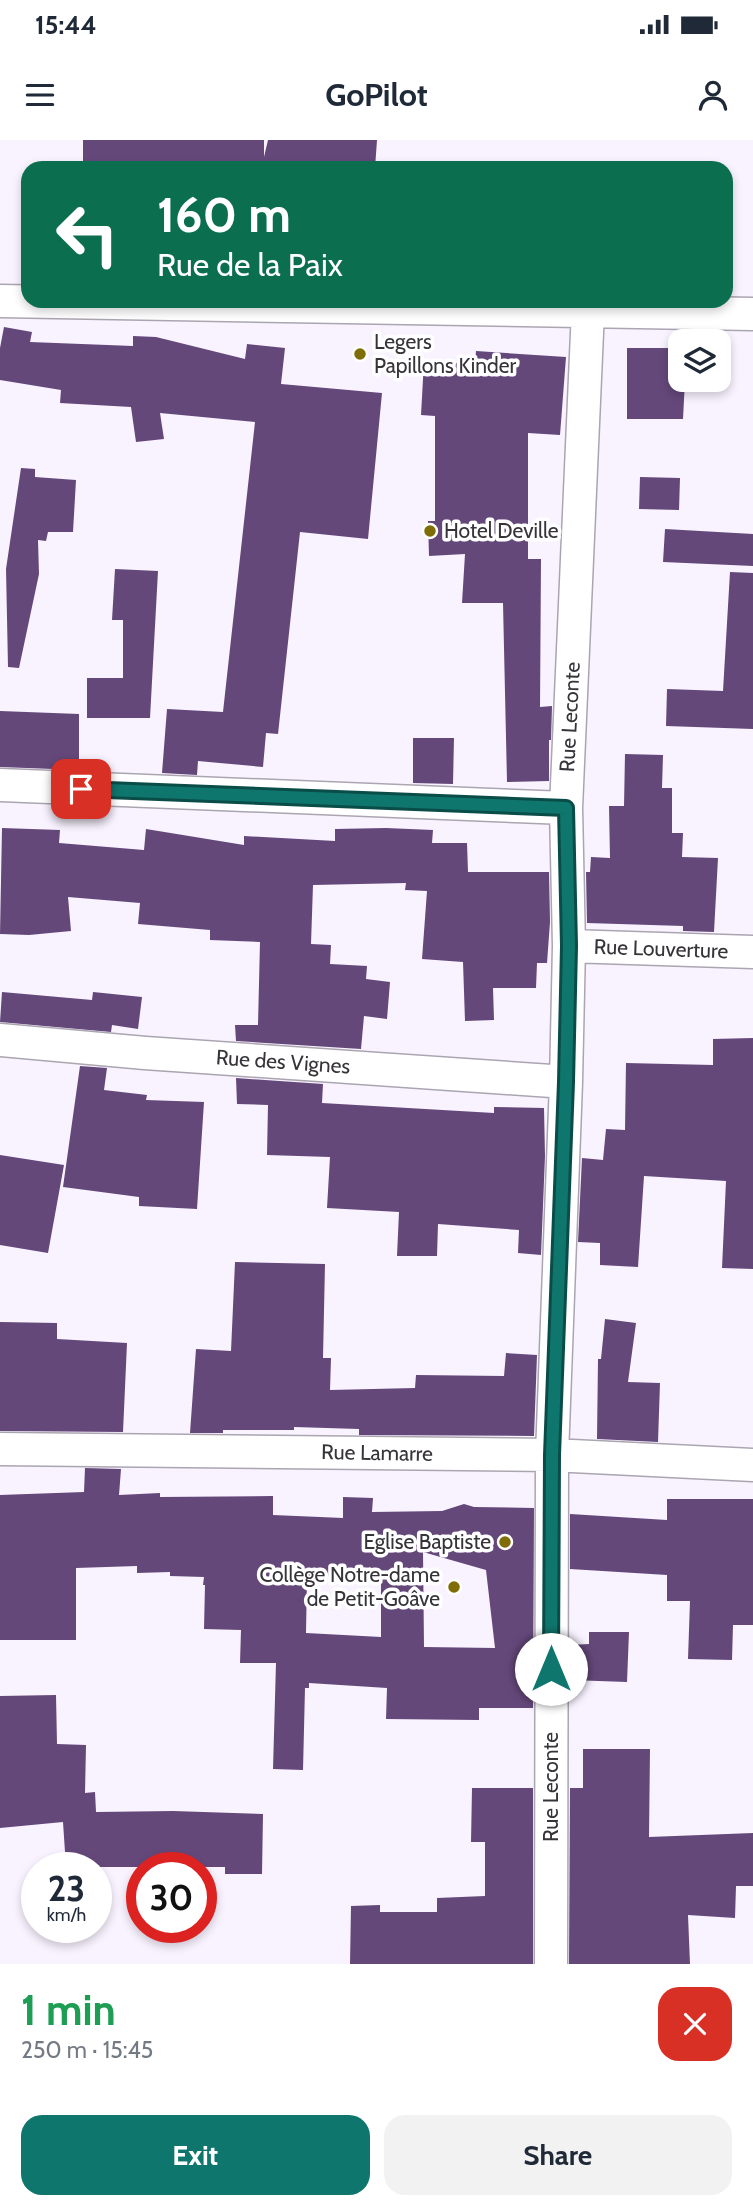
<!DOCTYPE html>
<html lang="en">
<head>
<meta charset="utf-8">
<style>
  :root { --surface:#fff; --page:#f2f2f3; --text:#1f2937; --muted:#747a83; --accent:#0f766e }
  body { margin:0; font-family:Cabin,sans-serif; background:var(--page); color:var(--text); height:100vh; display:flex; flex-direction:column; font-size:26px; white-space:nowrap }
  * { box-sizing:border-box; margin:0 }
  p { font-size:23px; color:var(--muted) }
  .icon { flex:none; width:38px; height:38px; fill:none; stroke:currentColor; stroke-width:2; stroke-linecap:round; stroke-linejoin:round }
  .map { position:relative; height:1824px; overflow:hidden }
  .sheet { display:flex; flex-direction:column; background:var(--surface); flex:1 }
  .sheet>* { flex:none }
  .top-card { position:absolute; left:21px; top:21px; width:712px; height:147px; border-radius:21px; box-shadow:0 4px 10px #0003; background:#0b6e4f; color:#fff; overflow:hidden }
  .fabs { position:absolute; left:668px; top:189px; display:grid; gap:14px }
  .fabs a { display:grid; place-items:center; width:63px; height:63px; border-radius:14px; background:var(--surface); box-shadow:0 4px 10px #0003; font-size:35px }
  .speed { position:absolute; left:21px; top:1712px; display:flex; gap:14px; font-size:35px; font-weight:700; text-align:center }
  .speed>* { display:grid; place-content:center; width:91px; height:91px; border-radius:50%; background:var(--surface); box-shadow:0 4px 10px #0003; line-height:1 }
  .speed small { font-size:18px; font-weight:400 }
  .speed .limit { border:10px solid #d22; background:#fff; color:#111 }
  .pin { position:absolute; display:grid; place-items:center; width:60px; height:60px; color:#fff; margin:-30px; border-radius:14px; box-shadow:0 4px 10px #0006 }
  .me { position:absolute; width:77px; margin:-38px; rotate:0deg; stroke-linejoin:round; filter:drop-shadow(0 0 5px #0008) }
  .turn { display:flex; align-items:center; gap:24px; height:147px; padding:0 21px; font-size:32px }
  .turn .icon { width:91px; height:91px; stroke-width:2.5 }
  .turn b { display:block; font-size:49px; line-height:60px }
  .round { display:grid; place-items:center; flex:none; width:74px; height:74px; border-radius:21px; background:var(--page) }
  .summary { display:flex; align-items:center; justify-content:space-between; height:119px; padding:0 21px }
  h1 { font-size:42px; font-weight:700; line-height:52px; color:#1e9e55 }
  .cta { display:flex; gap:14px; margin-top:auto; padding:14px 21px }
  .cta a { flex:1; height:80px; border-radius:21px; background:var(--accent); color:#fff; font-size:28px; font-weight:700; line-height:80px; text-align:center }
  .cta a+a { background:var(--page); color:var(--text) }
  .status { display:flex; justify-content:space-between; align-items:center; height:49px; padding:0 35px; background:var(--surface); direction:ltr }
  .status svg { height:19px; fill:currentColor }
  header { display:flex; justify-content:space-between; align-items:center; height:91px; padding:0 21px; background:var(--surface); font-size:32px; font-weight:700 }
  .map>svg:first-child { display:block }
  .building { fill:#64487a; fill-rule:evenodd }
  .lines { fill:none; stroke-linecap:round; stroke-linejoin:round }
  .minor-casing { stroke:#aba5b1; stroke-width:35 }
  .minor { stroke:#fff; stroke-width:32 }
  .route-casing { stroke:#0a4d48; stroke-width:18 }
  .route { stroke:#0f766e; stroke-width:12 }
  .poi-dot { fill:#7f6d07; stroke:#fff; stroke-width:2.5 }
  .labels { text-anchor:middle; stroke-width:7; stroke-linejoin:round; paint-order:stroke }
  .poi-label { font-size:21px; fill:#373439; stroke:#fff; text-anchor:start }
  .street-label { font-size:21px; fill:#373439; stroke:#fff }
</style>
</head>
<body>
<div class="status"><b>15:44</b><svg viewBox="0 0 49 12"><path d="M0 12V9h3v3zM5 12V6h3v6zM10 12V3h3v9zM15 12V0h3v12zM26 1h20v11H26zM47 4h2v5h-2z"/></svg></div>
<header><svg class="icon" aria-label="menu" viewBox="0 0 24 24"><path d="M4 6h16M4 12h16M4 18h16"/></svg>GoPilot<svg class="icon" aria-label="person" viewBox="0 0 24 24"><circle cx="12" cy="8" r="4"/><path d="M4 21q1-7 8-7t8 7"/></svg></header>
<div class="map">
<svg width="753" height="1824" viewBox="0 0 753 1824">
  <rect width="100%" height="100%" fill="#f9f2ff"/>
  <path class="building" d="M83,0h181v17l4,-17h109l-2,28h-113l1,-6 -77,6h-103z
    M4,187l28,5 -2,10 103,4v-10l23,1 89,22 2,-15 38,4 -4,36 101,9 -14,146 -68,-7 -22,202 -12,-1 -3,34 -65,-6 -1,14 -35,-2 5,-64 56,3 32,-290 -95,-9 4,26 -28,3 -5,-35 -71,-4 1,-13 -61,-10v-32z
    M627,208h54v32h4l-2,39h-56z
    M476,211l90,6 -6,78 -32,-2v126h13l-1,148 12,-1 -1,34h-2v41l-42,1 -4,-179h-41l3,-49 -36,2 -1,-35h7v-105l-14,-1 3,-54 51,3z
    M21,328l14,1v8l41,3 -3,52h-25l-2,9 -8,-1 1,34 -20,94 -11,-1 -2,-98z
    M640,337l40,1 -1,32 -40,-1z
    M665,389l88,5v32l-90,-4z
    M115,429l43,2 -8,147h-63v-40h36v-58h-11z
    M730,432l23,1v156l-87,-3 1,-37 56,2z
    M0,571l79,3v56l-79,-3z
    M413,598h41l-1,46 -40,-1z
    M625,614l38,1 -1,33h10v45h11l-1,24 36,1 -4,74 -31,-1v-5l-96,-3 -1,-51h4l1,-15 19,1 -1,-52h15z
    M2,688l58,2 -1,13 85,7 2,-21 98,16v-9l91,5v-12l51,-1 47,2 -1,13h35l1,29h81l1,50 -3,41h-10l-1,25h-43l1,32 -29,1 -2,-59 -41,-3 5,-68 -22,-1 1,-7 -93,2 -2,59 20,1 -1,19 37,2 -1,13 24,3 -3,37 -23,-3 -3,33 -125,-8 -1,-16h23l2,-83 -50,-2v-10l-72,-6 2,-21 -72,-6 3,34 -42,4 -29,-1z
    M2,852l90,8 1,-8 49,5 -4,32 -26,-4 -1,7 -111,-10z
    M753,898v231l-31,-1 4,-87 -82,-5 -6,91 -38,-2v-22l-22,-1 4,-84 21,2 3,-31 19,1 1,-67 87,2v-26z
    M80,926l27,2 -3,22 43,5 -1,5 58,2 -7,107 -58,-3v-9l-76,-10z
    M236,938l87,6 -1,19 172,10v-6l50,1 1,48 -4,99 -23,-2 1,-23 -81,-6 -1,32h-40l2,-44 -72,-4 3,-51 -63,-2 1,-50 -31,-1z
    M0,1015l64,10 -16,88 -48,-8z
    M235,1122l90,2 -2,94h8l-1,32 85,-2 1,-13 88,1 2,-23 31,2 -3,81 -175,-1v-6l-65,-2v3h-71v3h-33l6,-84 35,2z
    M605,1179l31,4 -8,59 32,1 -2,59 -61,-3 1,-80h3z
    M0,1182l57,1v16l70,4 -4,89 -123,-1z
    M85,1328l36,1 -2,26 41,-2v4l113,-1v19l70,3v-21l30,1 -1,14 70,-1 22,-7 10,3 60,1 -1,200h-54v12l-93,-1 1,-31 -78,-5v5h-4l-2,82 -30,-1 3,-106h-36l1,-33 -37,-1 1,-44h-2l1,-8 -34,-1v-4l-33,1v-7l-61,2v72h-76v-145l84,-3zM423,1412l63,18 9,78 -71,-1zM307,1436l74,2v59l-75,-4z
    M667,1359h86v126h-20l-1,35 -44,-1 2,-58h-23v-26l-97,-6v-55l97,6z
    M589,1492h40l-2,50 -57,-2v-35l19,-1z
    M56,1555l1,49 29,1 -1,48 10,-1 1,20 77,-1 90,3 -1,60h-37v-7h-159l-3,-45 -63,6v-132z
    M583,1609h67l-1,88 104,-4v53h-17l-1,32 -47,-3 2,49h-121l1,-176h13z
    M472,1648h61v176h-183l1,-58 29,-1v7h57v-14l48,-2v-54h-14z"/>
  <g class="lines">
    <g class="minor-casing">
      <path id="minor" d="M0,161l753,13
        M0,645l566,23
        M569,806l184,6
        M0,900l145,13 421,29
        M0,1309l552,6 201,10
        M551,1824l1,-509 14,-373 3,-136 -3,-138 22,-498"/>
    </g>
    <use href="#minor" class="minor"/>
  </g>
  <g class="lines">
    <g class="route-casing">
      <path id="route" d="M81,649l485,19 3,138 -3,136 -14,373 -1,214"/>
    </g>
    <use href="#route" class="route"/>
  </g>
  <g class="poi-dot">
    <circle cx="360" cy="214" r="7"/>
    <circle cx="430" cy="391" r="7"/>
    <circle cx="505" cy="1402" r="7"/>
    <circle cx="454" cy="1447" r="7"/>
  </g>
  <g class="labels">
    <g class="poi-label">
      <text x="374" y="209">Legers<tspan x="374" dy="24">Papillons Kinder</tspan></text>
      <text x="444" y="398">Hotel Deville</text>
      <text x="491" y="1409" text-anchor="end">Eglise Baptiste</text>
      <text x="440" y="1442" text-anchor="end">Collège Notre-dame<tspan x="440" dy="24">de Petit-Goâve</tspan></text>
    </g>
    <g class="street-label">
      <text transform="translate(570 577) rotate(-87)" y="7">Rue Leconte</text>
      <text transform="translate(661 809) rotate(2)" y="7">Rue Louverture</text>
      <text transform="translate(283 922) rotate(4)" y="7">Rue des Vignes</text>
      <text transform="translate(377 1313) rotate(1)" y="7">Rue Lamarre</text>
      <text transform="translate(551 1647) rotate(-90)" y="7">Rue Leconte</text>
    </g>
  </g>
</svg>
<div class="fabs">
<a><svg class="icon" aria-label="layers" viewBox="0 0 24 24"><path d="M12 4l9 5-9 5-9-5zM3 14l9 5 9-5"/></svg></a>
</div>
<div class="speed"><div>23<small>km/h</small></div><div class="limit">30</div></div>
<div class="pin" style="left:81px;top:649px;background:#d93025"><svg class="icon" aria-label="arrive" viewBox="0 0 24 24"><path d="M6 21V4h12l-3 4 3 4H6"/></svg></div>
<svg class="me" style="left:551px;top:1529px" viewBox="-20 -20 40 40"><circle r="19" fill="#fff"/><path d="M0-13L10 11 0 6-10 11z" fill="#0f766e"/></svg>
<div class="top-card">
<div class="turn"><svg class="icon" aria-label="left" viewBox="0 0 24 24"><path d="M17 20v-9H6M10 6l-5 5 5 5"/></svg><div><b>160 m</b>Rue de la Paix</div></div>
</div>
</div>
<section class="sheet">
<div class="summary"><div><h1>1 min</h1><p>250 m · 15:45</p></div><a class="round" style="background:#d93025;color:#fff"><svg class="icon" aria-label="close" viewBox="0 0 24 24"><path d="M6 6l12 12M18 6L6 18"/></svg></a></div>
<div class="cta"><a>Exit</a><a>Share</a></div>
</section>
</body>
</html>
